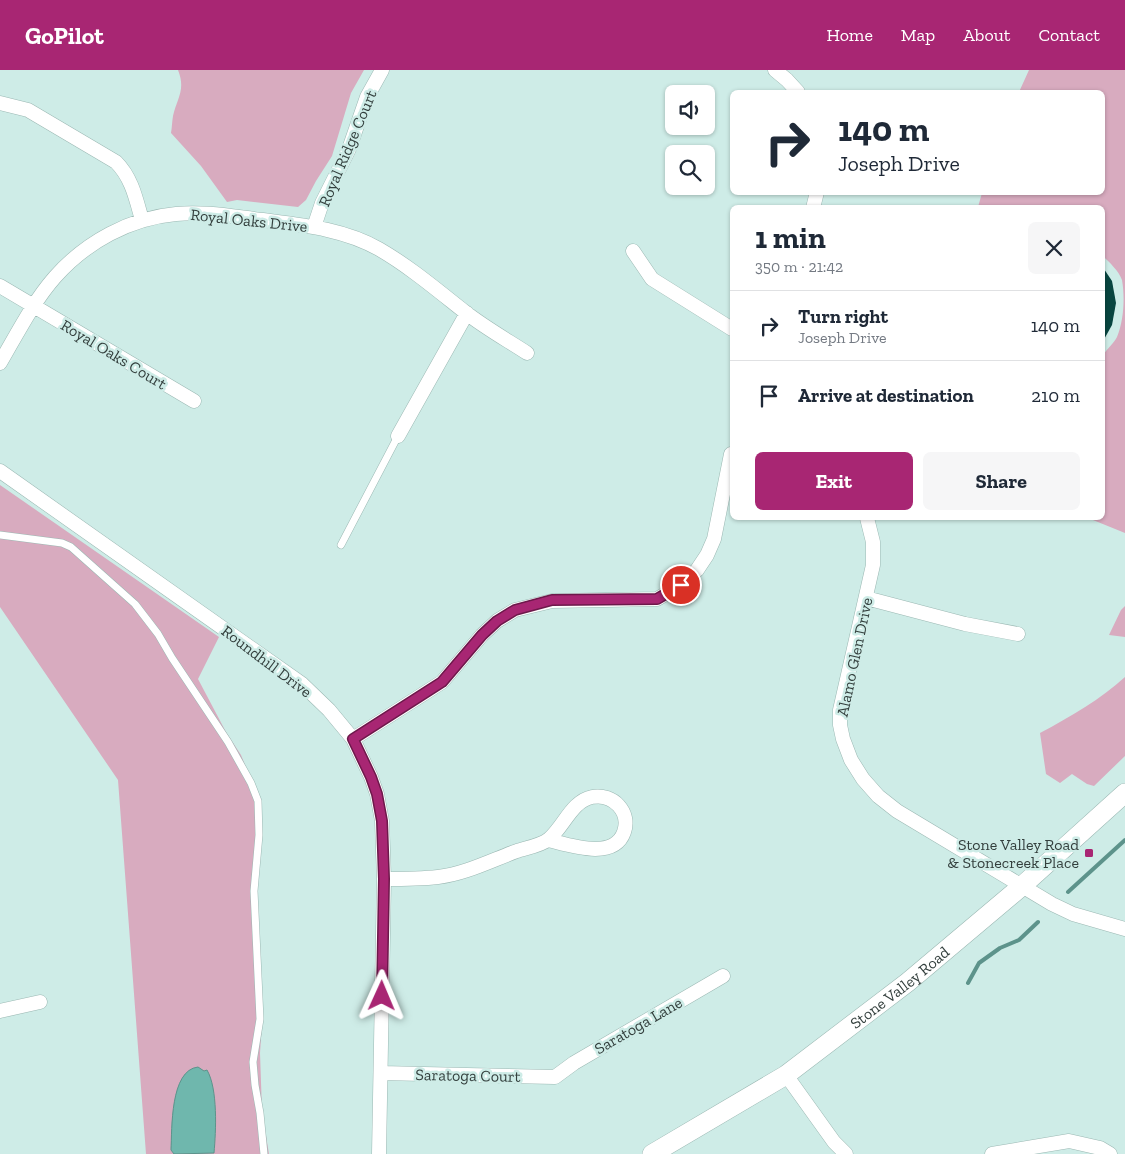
<!DOCTYPE html>
<html lang="en">
<head>
<meta charset="utf-8">
<style>
  :root { --surface:#fff; --page:#f6f6f7; --text:#1f2937; --muted:#747a83; --line:#e0e1e3; --accent:#a82673 }
  body { margin:0; font-family:"Zilla Slab",serif; background:var(--page); color:var(--text); height:100vh; display:flex; flex-direction:column; font-size:19px; white-space:nowrap }
  * { box-sizing:border-box; margin:0 }
  p { font-size:16px; color:var(--muted) }
  .icon { flex:none; width:28px; height:28px; fill:none; stroke:currentColor; stroke-width:2; stroke-linecap:round; stroke-linejoin:round }
  .map { position:relative; flex:1; overflow:hidden }
  .panel { position:absolute; left:730px; top:135px; width:375px; height:315px; display:flex; flex-direction:column; background:var(--surface); border-radius:8px; box-shadow:0 1px 4px #0004 }
  .panel>* { flex:none }
  .guide { position:absolute; left:730px; top:20px; width:375px; height:105px; border-radius:8px; box-shadow:0 1px 4px #0004; background:#fff; color:var(--text); overflow:hidden }
  .tools { position:absolute; left:665px; top:15px; display:grid; gap:10px }
  .tools a { display:grid; place-items:center; width:50px; height:50px; border-radius:8px; background:var(--surface); box-shadow:0 1px 4px #0004; font-size:25px }
  .pin { position:absolute; display:grid; place-items:center; width:42px; height:42px; color:#fff; margin:-21px; border:2px solid #fff; border-radius:50%; box-shadow:0 1px 5px #0007 }
  .me { position:absolute; width:55px; margin:-28px; rotate:1deg; stroke-linejoin:round; filter:drop-shadow(0 0 4px #0008) }
  .turn { display:flex; align-items:center; gap:18px; height:105px; padding:0 25px; font-size:22px }
  .turn .icon { width:65px; height:65px; stroke-width:2.5 }
  .turn b { display:block; font-size:35px; line-height:42px }
  .round { display:grid; place-items:center; flex:none; width:52px; height:52px; border-radius:8px; background:var(--page) }
  .overview { display:flex; align-items:center; justify-content:space-between; height:85px; padding:0 25px }
  h1 { font-size:30px; font-weight:700; line-height:38px }
  .button { display:flex; gap:10px; margin-top:auto; padding:10px 25px }
  .button a { flex:1; height:58px; border-radius:8px; background:var(--accent); color:#fff; font-size:20px; font-weight:700; line-height:58px; text-align:center }
  .button a+a { background:var(--page); color:var(--text) }
  ul { padding:0; list-style:none }
  li { display:flex; align-items:center; gap:15px; height:70px; padding:0 25px; border-top:1px solid var(--line) }
  li div { flex:1 }
  li b { display:block; font-size:19px }
  li em { font-style:normal }
  header { display:flex; align-items:center; gap:30px; box-sizing:border-box; height:70px; padding:0 25px; background:var(--accent); color:#fff }
  header strong { font-size:24px }
  nav { display:flex; gap:28px; margin-inline-start:auto; font-size:18px }
  .map>svg:first-child { display:block }
  .green { fill:#d8abbf }
  .water { fill:#6fb7ad; stroke:#5d938b }
  .lines { fill:none; stroke-linecap:round; stroke-linejoin:round }
  .stream { stroke:#5d938b; stroke-width:4 }
  .building { fill:#084640 }
  .lane-casing { stroke:#9bb8b3; stroke-width:8 }
  .street-casing { stroke:#9bb8b3; stroke-width:15 }
  .secondary-casing { stroke:#9bb8b3; stroke-width:20 }
  .lane { stroke:#fff; stroke-width:7 }
  .street { stroke:#fff; stroke-width:14 }
  .secondary { stroke:#fff; stroke-width:19 }
  .route-casing { stroke:#6d194b; stroke-width:12 }
  .route { stroke:#a82673; stroke-width:9 }
  .poi-dot { fill:#a82673; stroke:#ceece7; stroke-width:2 }
  .labels { text-anchor:middle; stroke-width:5; stroke-linejoin:round; paint-order:stroke }
  .street-label { font-size:16px; fill:#333f3d; stroke:#ceece7 }
  .poi-label { font-size:16px; fill:#333f3d; stroke:#ceece7; text-anchor:end }
</style>
</head>
<body>
<header>
<strong>GoPilot</strong>
<nav><a>Home</a><a>Map</a><a>About</a><a>Contact</a></nav>
</header>
<div class="map">
<svg width="1125" height="1084" viewBox="0 0 1125 1084">
  <rect width="100%" height="100%" fill="#ceece7"/>
  <path class="green" d="M178,0h186l-13,23 -19,63 -16,25 -10,19 -8,7 -61,-7 -10,2 -26,-36 -30,-33c1,-6 1,-11 2,-17 4,-18 13,-26 5,-46z
    M1029,0h96v463l-37,-15h14l1,-163c4,-6 11,-12 14,-18 7,-17 8,-40 5,-57 -3,-9 -13,-18 -19,-24l-1,-48 -124,-1 4,-14 120,-1v-100h-83z
    M0,415l219,152 -21,42 28,53 15,23 21,51 -6,106 7,96 -3,45 2,58 7,43h-123l-28,-374 -118,-173z
    M1125,536v31l-16,-2 12,-25z
    M1125,607v79l-31,30 -7,-2 -15,-10 -12,9 -14,-9 -6,-41c30,-16 61,-34 85,-56z"/>
  <path class="water" d="M198,997l6,4 3,-1c11,19 9,61 7,83l-40,1 -3,-4c1,-21 -1,-80 27,-83z"/>
  <g class="lines">
    <path class="stream" d="M1068,822l57,-52
      M968,913l11,-20 21,-15 19,-8 19,-18"/>
  </g>
  <path class="building" d="M1102,196l10,15 4,22 -4,22 -10,18z"/>
  <g class="lines">
    <g class="lane-casing">
      <path id="lane" d="M0,465l62,8 9,4 64,57 23,30 14,24 56,84 23,41 7,18 1,34 -5,56 6,128 -7,43 2,23 5,28 4,41
        M341,475l57,-109"/>
    </g>
    <g class="street-casing">
      <path id="street" d="M775,0l12,10 11,12
        M0,33l28,7 88,52c16,16 20,37 26,58
        M813,138l4,-16
        M314,157l8,-24 27,-54 18,-52 15,-27
        M633,181l19,28 80,50
        M0,216l194,115
        M0,293c17,-29 33,-61 55,-86 31,-35 75,-59 121,-63 29,-3 59,3 87,6 39,5 81,9 116,29 31,18 58,41 86,63 19,15 42,28 62,41
        M398,366l69,-123
        M0,401l302,213 27,26 24,29 18,38 6,17 5,27 2,58 -5,275
        M867,448l6,24v23l-33,145v15l3,14 8,21 12,19 15,17 19,15 155,93 21,10 52,15
        M866,528l99,26 53,10
        M353,669l89,-57 40,-47 15,-14 18,-11 37,-9 105,-2 24,-14 16,-15 10,-15 7,-16 17,-85
        M384,809c18,0 36,0 54,-2 27,-3 54,-17 79,-26 10,-3 25,-6 32,-12 15,-13 23,-38 43,-42 21,-4 39,15 32,35 -10,29 -55,13 -76,8
        M0,941l40,-9
        M381,1003l174,4 19,-14 149,-87
        M786,1005l48,67 12,12
        M992,1084l77,-13 31,7 10,6"/>
    </g>
    <g class="secondary-casing">
      <g id="secondary">
        <path id="s1" d="M652,1084l134,-79 122,-93 114,-96 103,-93"/>
      </g>
    </g>
    <use href="#lane" class="lane"/>
    <use href="#street" class="street"/>
    <use href="#secondary" class="secondary"/>
  </g>
  <g class="lines">
    <g class="route-casing">
      <path id="route" d="M382,926l2,-117 -2,-58 -5,-27 -6,-17 -18,-38 89,-57 40,-47 15,-14 18,-11 37,-10 105,-1 24,-14"/>
    </g>
    <use href="#route" class="route"/>
  </g>
  <rect class="poi-dot" x="1084" y="778" width="10" height="10" rx="2.5"/>
  <g class="labels">
    <g class="street-label">
      <text transform="translate(347 78) rotate(-67)" y="6">Royal Ridge Court</text>
      <text transform="translate(249 150) rotate(6)" y="6">Royal Oaks Drive</text>
      <text transform="translate(114 284) rotate(31)" y="6">Royal Oaks Court</text>
      <text transform="translate(854 587) rotate(-78)" y="6">Alamo Glen Drive</text>
      <text transform="translate(267 591) rotate(37)" y="6">Roundhill Drive</text>
      <text dy="6" stroke="none"><textPath href="#s1" startOffset="299">Stone Valley Road</textPath></text>
      <text transform="translate(638 955) rotate(-30)" y="6">Saratoga Lane</text>
      <text transform="translate(468 1005) rotate(1)" y="6">Saratoga Court</text>
    </g>
    <g class="poi-label">
      <text x="1079" y="780">Stone Valley Road<tspan x="1079" dy="18">&amp; Stonecreek Place</tspan></text>
    </g>
  </g>
</svg>
<div class="tools">
<a><svg class="icon" aria-label="sound" viewBox="0 0 24 24"><path d="M4 9h4l5-4v14l-5-4H4zM17 9q2 3 0 6"/></svg></a>
<a><svg class="icon" aria-label="search" viewBox="0 0 24 24"><circle cx="10" cy="10" r="6"/><path d="M15 15l6 6"/></svg></a>
</div>
<div class="pin" style="left:681px;top:515px;background:#d93025"><svg class="icon" aria-label="arrive" viewBox="0 0 24 24"><path d="M6 21V4h12l-3 4 3 4H6"/></svg></div>
<svg class="me" style="left:382px;top:926px" viewBox="-20 -20 40 40"><path d="M0-17L14 15 0 8-14 15z" fill="#a82673" stroke="#fff" stroke-width="4"/></svg>
<div class="guide">
<div class="turn"><svg class="icon" aria-label="right" viewBox="0 0 24 24"><path d="M7 20v-9h11M14 6l5 5-5 5"/></svg><div><b>140 m</b>Joseph Drive</div></div>
</div>
<section class="panel">
<div class="overview"><div><h1>1 min</h1><p>350 m · 21:42</p></div><a class="round"><svg class="icon" aria-label="close" viewBox="0 0 24 24"><path d="M6 6l12 12M18 6L6 18"/></svg></a></div>
<ul>
<li><svg class="icon" aria-label="right" viewBox="0 0 24 24"><path d="M7 20v-9h11M14 6l5 5-5 5"/></svg><div><b>Turn right</b><p>Joseph Drive</p></div><em>140 m</em></li>
<li><svg class="icon" aria-label="arrive" viewBox="0 0 24 24"><path d="M6 21V4h12l-3 4 3 4H6"/></svg><div><b>Arrive at destination</b></div><em>210 m</em></li>
</ul>
<div class="button"><a>Exit</a><a>Share</a></div>
</section>
</div>
</body>
</html>
